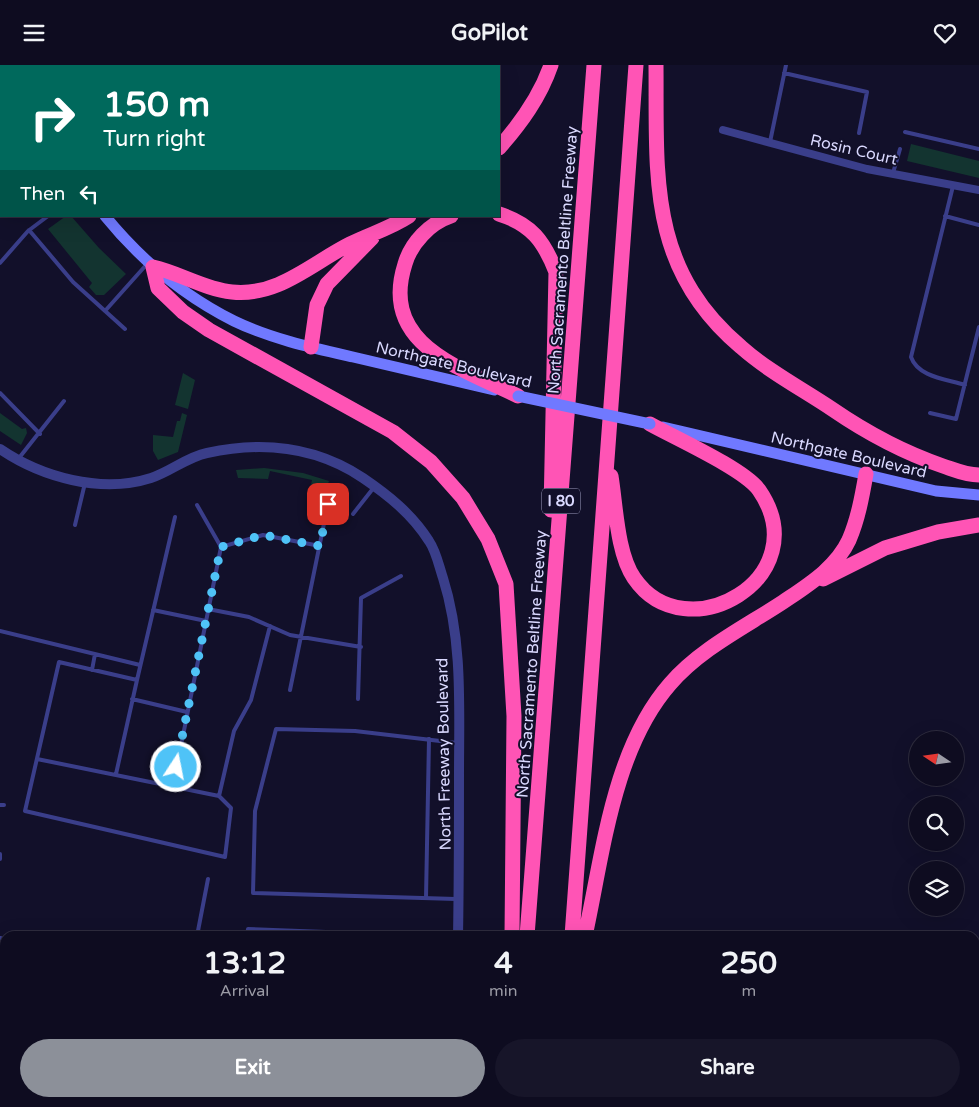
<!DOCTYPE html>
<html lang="en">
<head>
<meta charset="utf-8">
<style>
  :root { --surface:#0e0c20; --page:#171529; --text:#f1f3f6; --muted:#9b9ba5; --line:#2e2c3e; --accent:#8c9099 }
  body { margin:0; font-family:"Varela Round",sans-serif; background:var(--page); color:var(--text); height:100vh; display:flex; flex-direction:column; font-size:19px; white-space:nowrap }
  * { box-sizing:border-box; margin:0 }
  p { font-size:16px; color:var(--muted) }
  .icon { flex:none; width:28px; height:28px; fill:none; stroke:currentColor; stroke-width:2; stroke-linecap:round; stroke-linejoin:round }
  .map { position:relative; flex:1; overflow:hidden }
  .drawer { position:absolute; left:0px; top:866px; width:980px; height:176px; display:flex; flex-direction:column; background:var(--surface); border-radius:15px 15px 0 0; box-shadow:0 5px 20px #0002,0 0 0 1px var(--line) }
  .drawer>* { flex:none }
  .banner { position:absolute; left:0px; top:0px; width:500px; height:152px; box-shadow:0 5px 20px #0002,0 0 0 1px var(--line); background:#00695c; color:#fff; overflow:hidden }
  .needle { width:32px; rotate:283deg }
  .tools { position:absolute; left:909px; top:666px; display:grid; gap:10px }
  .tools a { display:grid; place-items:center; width:55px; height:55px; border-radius:50%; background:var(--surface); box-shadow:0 5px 20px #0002,0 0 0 1px var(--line); font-size:25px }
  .pin { position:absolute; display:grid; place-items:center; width:42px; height:42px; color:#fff; margin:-21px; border-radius:10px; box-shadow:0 2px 8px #0006 }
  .me { position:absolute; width:55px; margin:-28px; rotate:11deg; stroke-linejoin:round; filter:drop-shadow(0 0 4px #0008) }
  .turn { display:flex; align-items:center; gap:18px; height:105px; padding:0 20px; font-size:22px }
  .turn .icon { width:65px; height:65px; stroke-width:2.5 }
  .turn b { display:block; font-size:35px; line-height:42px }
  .then { display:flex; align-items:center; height:48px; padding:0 20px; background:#0003; gap:10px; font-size:19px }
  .eta { display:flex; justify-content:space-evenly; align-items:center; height:85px; text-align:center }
  .eta b { font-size:30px; font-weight:700; line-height:35px }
  .action { display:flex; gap:10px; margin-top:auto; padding:10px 20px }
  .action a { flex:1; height:58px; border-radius:30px; background:var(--accent); color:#fff; font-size:20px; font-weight:700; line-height:58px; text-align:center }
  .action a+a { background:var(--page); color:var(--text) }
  header { display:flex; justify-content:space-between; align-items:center; height:65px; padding:0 20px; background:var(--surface); font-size:22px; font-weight:700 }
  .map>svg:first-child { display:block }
  .green { fill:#133430 }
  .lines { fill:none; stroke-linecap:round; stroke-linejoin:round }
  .service { stroke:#3a3e8a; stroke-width:4 }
  .minor { stroke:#3a3e8a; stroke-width:8 }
  .tertiary { stroke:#3a3e8a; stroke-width:10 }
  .secondary { stroke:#7079ff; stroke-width:11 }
  .motorway { stroke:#ff54b5; stroke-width:15 }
  .secondary-bridge { stroke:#7079ff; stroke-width:11 }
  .route { stroke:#4fc3f7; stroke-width:9; stroke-dasharray:0 16.2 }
  .labels { text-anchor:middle; stroke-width:4; stroke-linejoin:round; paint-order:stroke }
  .shield { fill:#12102a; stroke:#9e9dbf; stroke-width:1 }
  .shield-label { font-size:15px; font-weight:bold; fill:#dad9ff }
  .street-label { font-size:16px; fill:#dad9ff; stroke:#12102a }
</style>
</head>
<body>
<header><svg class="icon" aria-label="menu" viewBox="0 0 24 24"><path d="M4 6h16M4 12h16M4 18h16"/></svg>GoPilot<svg class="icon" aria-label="heart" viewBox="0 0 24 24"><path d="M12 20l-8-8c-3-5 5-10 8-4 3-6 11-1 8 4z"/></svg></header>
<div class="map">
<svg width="979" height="1042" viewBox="0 0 979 1042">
  <rect width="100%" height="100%" fill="#12102a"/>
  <path class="green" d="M911,79l68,17v17l-72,-17z
    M66,151h5l28,32 27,26 -22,21h-8l-7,-8 3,-4 -44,-54z
    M183,308l12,7 -7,29 -13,-4z
    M0,348l22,16 4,-1 1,5 -6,12 -21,-14z
    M182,348l5,2 -9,37 -20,8 -5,-9v-16l20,2 4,-16h3z
    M264,403l39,5 26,8 -3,8 -15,-4 1,-5 -42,-9 -2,8 -30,-1 -2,-8z"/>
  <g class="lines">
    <path class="service" d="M784,8l83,19 -8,41
      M905,67l74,17
      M770,77l16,-77
      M893,108l7,-24
      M953,121l-42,171c7,20 35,22 54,28
      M945,151l34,9
      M29,165l44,52 52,47
      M0,198l28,-32 20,-15
      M105,246l42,-47
      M0,328l40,41
      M930,348l26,6 23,-92
      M19,393l45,-57
      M353,449l22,-28
      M175,452l-38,163 -78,-18 -34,149 200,46 6,-49 -12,-12 15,-65 17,-31 19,-74
      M75,460l10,-42
      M221,482l42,-12 57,11
      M208,544l41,8 41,18 71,12
      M153,545l53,11
      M0,566l140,34
      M92,605l3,-16
      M290,625l38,-186
      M132,634l55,13
      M358,634l3,-101 40,-22
      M37,694l182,37
      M116,709l21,-94
      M173,720l48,-238 -24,-42
      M0,740h4
      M0,789v5
      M426,833l3,-159
      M456,834l-203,-6 2,-82 21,-82 79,2 102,12
      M106,871l2,-3 13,3
      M197,871l11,-57
      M247,871l1,-7 182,7
      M0,873l5,1
      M0,908l5,1
      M0,1037l19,5
      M171,1042l1,-4
      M241,1042v-4"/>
    <path class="minor" d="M75,1l2,-1
      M723,65l144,39 112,21"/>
    <path class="tertiary" d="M0,384c41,28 101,45 151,29 19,-6 36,-21 56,-25 55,-12 108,-7 156,25 25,17 49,36 66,63 7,10 10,25 14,37 20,63 16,130 16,196 0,54 0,108 -1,162
      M454,1042v-4"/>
    <path class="secondary" d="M8,0l1,1
      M0,20l1,1
      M105,151c35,43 79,80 129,105 37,18 79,27 119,36 47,11 94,22 141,33
      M663,362l273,64 43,4"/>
    <path class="motorway" d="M656,0c1,110 -9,203 85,282 27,24 61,42 91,62 35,24 70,43 111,57 12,4 23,9 36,9
      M499,83c22,-25 41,-51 52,-83
      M499,149c32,10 45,27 57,58l-5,238
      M409,151c-18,12 -39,18 -59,28 -38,19 -72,53 -118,48 -28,-3 -52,-19 -79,-25l5,21 25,24 26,18 184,102 38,30 32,36 25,41 18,45 8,132 -2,220
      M451,151c-21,7 -40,27 -46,48 -26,81 56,104 113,132
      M311,282l6,-42 10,-21 45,-46
      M611,411c5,31 6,77 23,102 52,76 185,-1 125,-88 -15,-21 -84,-52 -109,-66
      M823,514l62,-31 53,-16 41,-7
      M527,871l67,-871
      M572,871l64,-871
      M585,871c18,-82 28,-187 85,-252 30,-35 75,-57 113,-82 25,-17 53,-34 66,-62 9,-21 13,-43 17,-66
      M513,1042v-4
      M559,1042v-4"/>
    <path class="secondary-bridge" d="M518,331l132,28"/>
  </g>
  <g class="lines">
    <path class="route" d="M176,702l45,-220 42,-12 57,11 8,-42"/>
  </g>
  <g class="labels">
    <rect class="shield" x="542" y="423.5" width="38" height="25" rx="4"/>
    <g class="shield-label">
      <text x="561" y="441">I 80</text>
    </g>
    <g class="street-label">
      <text transform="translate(854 84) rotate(13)" y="6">Rosin Court</text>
      <text transform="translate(562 195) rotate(-86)" y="6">North Sacramento Beltline Freeway</text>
      <text transform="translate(454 299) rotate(13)" y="6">Northgate Boulevard</text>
      <text transform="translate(849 389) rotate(13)" y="6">Northgate Boulevard</text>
      <text transform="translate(531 599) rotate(-86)" y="6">North Sacramento Beltline Freeway</text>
      <text transform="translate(443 689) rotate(-91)" y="6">North Freeway Boulevard</text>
    </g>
  </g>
</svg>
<div class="tools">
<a><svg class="needle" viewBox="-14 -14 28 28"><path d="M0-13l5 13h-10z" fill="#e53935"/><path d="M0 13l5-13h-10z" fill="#9b9ba5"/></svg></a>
<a><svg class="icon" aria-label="search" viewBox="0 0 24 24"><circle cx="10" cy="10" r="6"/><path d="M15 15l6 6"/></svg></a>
<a><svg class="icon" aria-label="layers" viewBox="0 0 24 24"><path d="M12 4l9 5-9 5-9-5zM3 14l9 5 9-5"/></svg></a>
</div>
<div class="pin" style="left:328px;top:439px;background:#d93025"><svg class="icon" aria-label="arrive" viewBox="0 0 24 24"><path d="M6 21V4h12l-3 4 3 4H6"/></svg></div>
<svg class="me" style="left:176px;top:702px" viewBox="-20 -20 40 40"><circle r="17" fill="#4fc3f7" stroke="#fff" stroke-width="3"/><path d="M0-11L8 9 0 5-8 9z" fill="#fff"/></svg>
<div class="banner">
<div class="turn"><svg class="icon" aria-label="right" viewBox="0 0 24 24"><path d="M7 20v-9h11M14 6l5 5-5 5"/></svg><div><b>150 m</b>Turn right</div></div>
<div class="then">Then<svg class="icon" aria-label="left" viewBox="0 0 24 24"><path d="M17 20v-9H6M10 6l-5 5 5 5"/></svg></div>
</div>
<section class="drawer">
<div class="eta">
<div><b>13:12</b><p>Arrival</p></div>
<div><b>4</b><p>min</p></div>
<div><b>250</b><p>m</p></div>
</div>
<div class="action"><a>Exit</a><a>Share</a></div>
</section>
</div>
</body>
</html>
